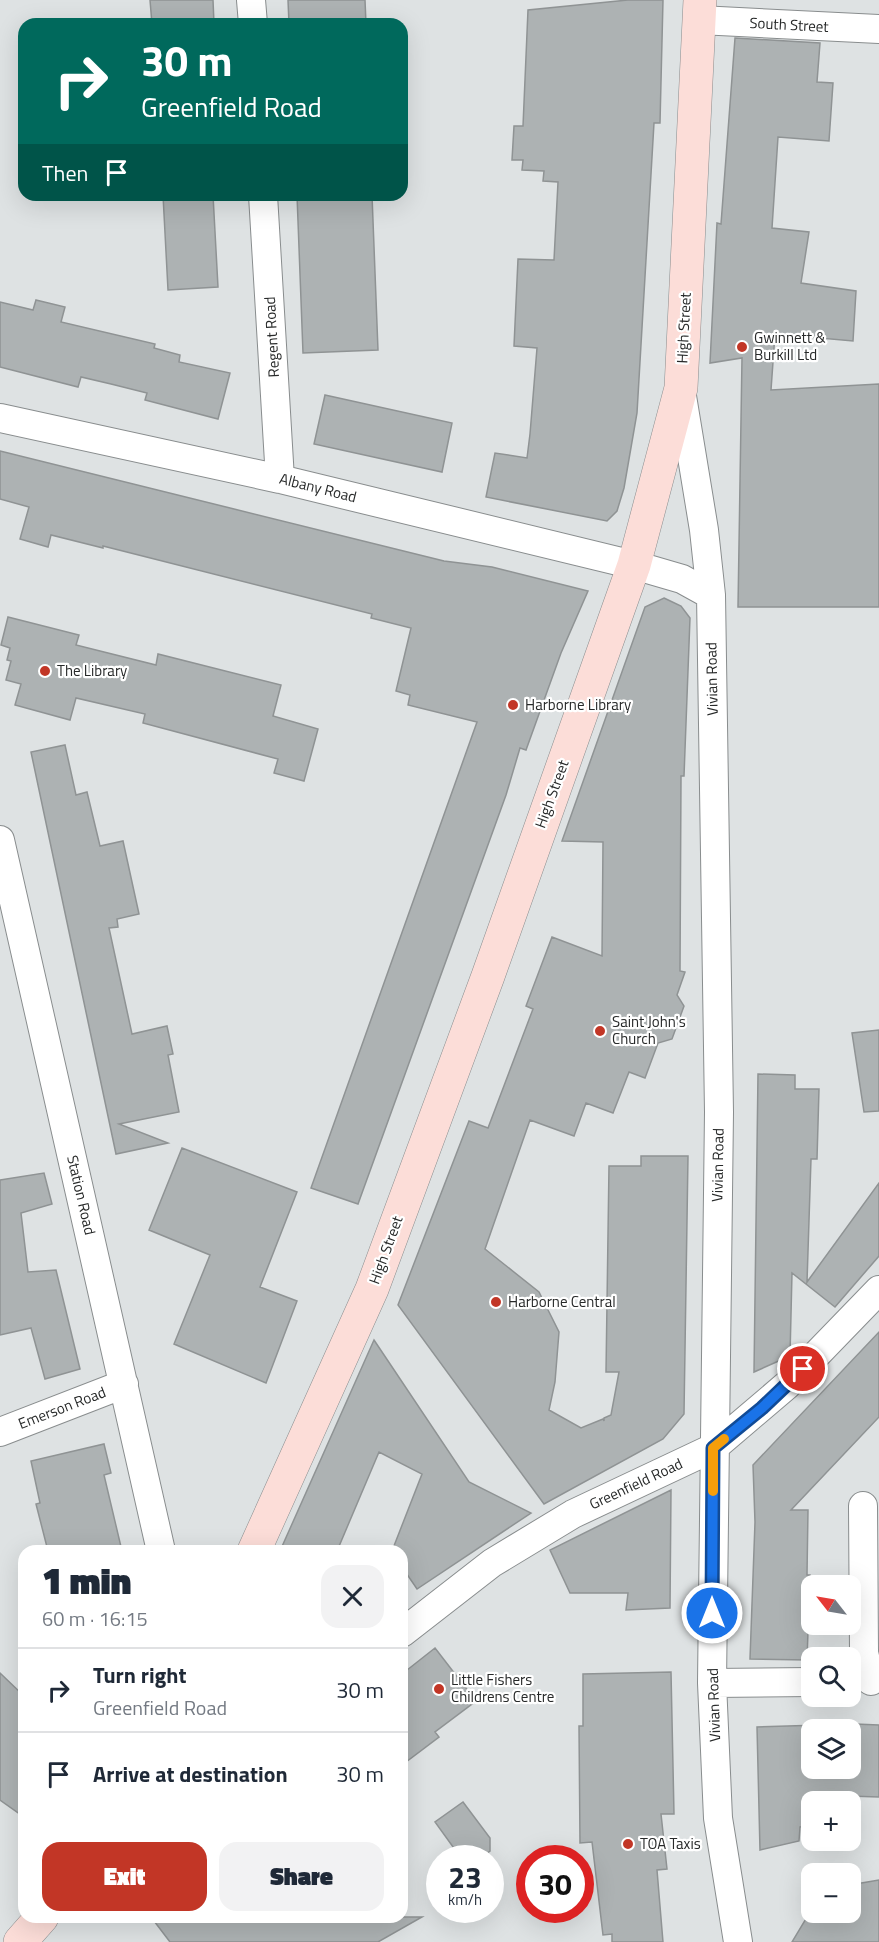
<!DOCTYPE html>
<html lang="en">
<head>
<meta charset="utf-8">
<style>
  :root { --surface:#fff; --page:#f2f2f3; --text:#1f2937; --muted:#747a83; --line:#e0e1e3; --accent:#c23626 }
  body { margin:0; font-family:"Titillium Web",sans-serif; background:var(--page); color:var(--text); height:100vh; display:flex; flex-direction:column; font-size:22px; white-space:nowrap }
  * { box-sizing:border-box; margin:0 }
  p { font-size:20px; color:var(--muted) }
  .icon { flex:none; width:33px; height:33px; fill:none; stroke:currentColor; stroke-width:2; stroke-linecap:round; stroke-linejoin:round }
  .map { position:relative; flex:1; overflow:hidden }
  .details { position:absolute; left:18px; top:1545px; width:390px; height:378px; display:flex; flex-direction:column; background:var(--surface); border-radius:18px; box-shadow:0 6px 24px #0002 }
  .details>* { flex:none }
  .hud { position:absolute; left:18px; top:18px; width:390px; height:183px; border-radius:18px; box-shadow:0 6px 24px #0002; background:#00695c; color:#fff; overflow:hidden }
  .needle { width:39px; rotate:301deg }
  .tools { position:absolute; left:801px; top:1575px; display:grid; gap:12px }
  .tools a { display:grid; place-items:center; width:60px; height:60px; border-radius:12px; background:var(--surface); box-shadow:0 6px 24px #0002; font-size:30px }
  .speed { position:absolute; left:426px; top:1845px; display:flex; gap:12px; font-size:30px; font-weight:700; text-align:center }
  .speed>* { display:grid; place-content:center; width:78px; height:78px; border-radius:50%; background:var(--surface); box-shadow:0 6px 24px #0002; line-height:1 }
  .speed small { font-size:15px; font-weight:400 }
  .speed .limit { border:9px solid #d22; background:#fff; color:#111 }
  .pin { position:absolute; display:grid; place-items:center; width:51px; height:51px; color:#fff; margin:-26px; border:3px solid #fff; border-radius:50%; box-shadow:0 2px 6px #0007 }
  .me { position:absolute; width:66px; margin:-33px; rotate:0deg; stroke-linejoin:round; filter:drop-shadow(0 0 4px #0008) }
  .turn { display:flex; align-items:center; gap:21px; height:126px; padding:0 24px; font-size:27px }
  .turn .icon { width:78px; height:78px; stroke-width:2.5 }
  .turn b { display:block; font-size:42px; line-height:51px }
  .then { display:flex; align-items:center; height:57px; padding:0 24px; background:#0003; gap:12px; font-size:22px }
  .round { display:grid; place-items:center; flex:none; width:63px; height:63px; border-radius:18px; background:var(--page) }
  .overview { display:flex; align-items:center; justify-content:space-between; height:102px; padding:0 24px }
  h1 { font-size:36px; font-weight:800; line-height:45px }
  .primary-button { display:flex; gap:12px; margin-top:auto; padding:12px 24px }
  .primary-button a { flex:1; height:69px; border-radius:18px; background:var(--accent); color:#fff; font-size:24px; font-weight:800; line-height:69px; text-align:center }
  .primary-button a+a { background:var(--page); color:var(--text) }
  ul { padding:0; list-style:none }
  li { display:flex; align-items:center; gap:18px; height:84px; padding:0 24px; border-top:2px solid var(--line) }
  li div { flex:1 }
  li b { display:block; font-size:22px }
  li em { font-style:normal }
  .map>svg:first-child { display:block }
  .building { fill:#adb2b3; stroke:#8f9394; stroke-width:1.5; fill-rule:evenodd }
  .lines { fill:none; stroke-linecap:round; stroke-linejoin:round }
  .minor-casing { stroke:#898d8e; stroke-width:30 }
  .secondary-casing { stroke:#898d8e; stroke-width:34 }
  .minor { stroke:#fff; stroke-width:28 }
  .secondary { stroke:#fcddd8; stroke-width:33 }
  .route-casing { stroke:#114b97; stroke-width:15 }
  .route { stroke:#1a73e8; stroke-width:10 }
  .slow { stroke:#f59e0b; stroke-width:10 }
  .poi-dot { fill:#c23626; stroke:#fff; stroke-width:2 }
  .labels { text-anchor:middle; stroke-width:4.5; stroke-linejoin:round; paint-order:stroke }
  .street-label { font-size:15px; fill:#272929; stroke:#fff }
  .poi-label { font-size:15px; fill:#272929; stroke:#fff; text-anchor:start }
</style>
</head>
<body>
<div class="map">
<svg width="879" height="1942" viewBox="0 0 879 1942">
  <rect width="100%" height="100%" fill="#dee2e3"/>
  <path class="building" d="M150,0h63l1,24h-62z
    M288,0h77l1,24h-77z
    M628,0h35l-3,123h-6l-17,290 -13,75 -7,23 -10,10 -121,-24 9,-44 32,5 3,-24 7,-86 -23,-2 4,-87 36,1 4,-78 -15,-1 1,-10 -22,-1 1,-10h-11l2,-34h9l5,-116z
    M735,38l85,5 -3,39 16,1 -4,58 -51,-4 -6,91 37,4 -8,51 55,8 -3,50 -78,-7 -4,56 108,-6v223h-141l4,-249 -32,5 7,-140 4,1z
    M163,195h50l5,92 -50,3z
    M297,195h75l6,155 -75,3z
    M36,300l29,7 -4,15 94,22 -1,4 26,7 -1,7 51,11 -12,46 -73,-19 2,-7 -36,-9 -30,-7 -3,10 -78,-20v-65l33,8z
    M325,395l127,28 -10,49 -128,-28z
    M0,451l444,110 48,6 96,24 -27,62 -35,97 -6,-2 -14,47 -148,409 -47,-16 166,-466 -69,-17 2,-10 -14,-4 15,-63 -40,-10 1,-4 -269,-68v2l-52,-13 -3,12 -28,-8 9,-32 -29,-8z
    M664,598l17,8 9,12 -6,158h-3l-1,195 5,1 -8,23 7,11 -12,33 -14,4 -13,35 -16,-6 -16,41 -27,-10 -12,33 -44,-16 -45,129 54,43 20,40 -4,50 -6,28 32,18 22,-9 1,2v-3l7,-3 8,-43h-13l3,-206h32v-10h47l-4,258 -21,25 -119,65 -146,-199 71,-184 19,7 45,-119 -7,-3 26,-69 50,19 1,-114 -41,-1 83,-234z
    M8,617l71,18 -3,10 80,20 2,-11 123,31 -8,31 45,13 -14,52 -30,-8 4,-14 -135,-36 2,-9 -69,-16 -6,22 -55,-15 6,-21 -15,-4 5,-19 -4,-1 3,-12 -9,-3z
    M65,745l11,50 11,-3 13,54 23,-5 16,73 -22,5 1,8 -9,1 23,106 35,-8 6,28 -5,1 11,57 -60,12 49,19 -52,11 -85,-402z
    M879,1030v81l-15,1 -12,-79z
    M758,1074l37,1v14h24l-2,70h-6l-4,123 72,-99v73l-44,51 -43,-34 -2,83 -36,16z
    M182,1148l115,44 -37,95 37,14 -31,82 -92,-39 36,-89 -61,-25z
    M44,1173l8,31 -31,9 7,59 28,-2 24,99 -35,10 -14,-51 -31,7v-155z
    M879,1332v85l-88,93h17l-1,65h3l-3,85 -57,-1 5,-137 -2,-57z
    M374,1340l95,142 62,31 -114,76 -15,-22v-16h-10l30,-77 -43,-22 -42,99h-57z
    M104,1444l7,29 -7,2 18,76h-74l-12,-47 4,-1 -9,-42z
    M671,1490l-1,118 -44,2 2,-17h-58l-20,-43z
    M435,1648l41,53 -41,31 4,5 -37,28v-91z
    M671,1672l3,142h-13l6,55 -10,1 6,72h-51v-8l-9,1 -11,-93 -12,1 -1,-117h4v-52z
    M0,1673l24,23v121l-24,-17z
    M855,1724l24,1v72l-62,-2 1,7h-6v24l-12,1 -1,14 -39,9 -3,-123zM812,1730h38v38h-38z
    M463,1802l27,36v13l-10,7h-19l-26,-36z
    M879,1880v62h-87l18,-30h40v-27z
    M151,1917h271l-44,25h-208z"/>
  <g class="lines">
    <g class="minor-casing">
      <path id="minor" d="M251,0l2,24
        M699,20l180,9
        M263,195l17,284
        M681,390l23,140 7,65 8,517 -7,571 6,135 20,124
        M0,418l280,61 354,86 48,14 29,16
        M0,840l161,711
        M0,1432l124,-48
        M863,1506l1,147 7,28
        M402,1633l90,-70 81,-49 140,-66 74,-63 92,-95
        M712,1683l100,-1"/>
    </g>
    <g class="secondary-casing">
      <path id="secondary" d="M254,1551l118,-262 116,-313 146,-411 47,-177 19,-388
        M20,1942l22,-25"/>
    </g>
    <use href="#minor" class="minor"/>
    <use href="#secondary" class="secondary"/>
  </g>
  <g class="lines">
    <g class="route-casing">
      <path id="route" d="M712,1613l1,-165 49,-40 41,-39"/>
    </g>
    <use href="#route" class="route"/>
    <path class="slow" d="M713,1491v-43l11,-9"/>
  </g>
  <g class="poi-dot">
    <circle cx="742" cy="347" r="6"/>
    <circle cx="45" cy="671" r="6"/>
    <circle cx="513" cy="705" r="6"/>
    <circle cx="600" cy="1031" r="6"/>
    <circle cx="496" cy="1302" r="6"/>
    <circle cx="439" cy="1689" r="6"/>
    <circle cx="628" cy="1844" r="6"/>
  </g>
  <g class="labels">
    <g class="street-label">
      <text transform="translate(789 25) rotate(3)" y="5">South Street</text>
      <text transform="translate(684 328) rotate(-87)" y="5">High Street</text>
      <text transform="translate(272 337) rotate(-93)" y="5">Regent Road</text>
      <text transform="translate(318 488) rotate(14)" y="5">Albany Road</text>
      <text transform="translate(712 679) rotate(-91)" y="5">Vivian Road</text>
      <text transform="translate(552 794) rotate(-70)" y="5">High Street</text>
      <text transform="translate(718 1165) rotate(-89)" y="5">Vivian Road</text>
      <text transform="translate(81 1195) rotate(77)" y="5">Station Road</text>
      <text transform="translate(386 1250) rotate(-70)" y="5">High Street</text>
      <text transform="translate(62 1408) rotate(-21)" y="5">Emerson Road</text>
      <text transform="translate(636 1484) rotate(-25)" y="5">Greenfield Road</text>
      <text transform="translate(714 1705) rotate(-92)" y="5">Vivian Road</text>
    </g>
    <g class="poi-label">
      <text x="754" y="343">Gwinnett &amp;<tspan x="754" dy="17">Burkill Ltd</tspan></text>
      <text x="57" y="676">The Library</text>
      <text x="525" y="710">Harborne Library</text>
      <text x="612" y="1027">Saint John's<tspan x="612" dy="17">Church</tspan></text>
      <text x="508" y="1307">Harborne Central</text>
      <text x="451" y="1685">Little Fishers<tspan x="451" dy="17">Childrens Centre</tspan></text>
      <text x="640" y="1849">TOA Taxis</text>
    </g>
  </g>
</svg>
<div class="tools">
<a><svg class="needle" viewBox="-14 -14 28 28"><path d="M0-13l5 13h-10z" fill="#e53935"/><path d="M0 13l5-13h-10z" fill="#747a83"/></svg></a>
<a><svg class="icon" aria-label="search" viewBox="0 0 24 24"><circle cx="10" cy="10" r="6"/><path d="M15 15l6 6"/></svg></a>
<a><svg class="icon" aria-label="layers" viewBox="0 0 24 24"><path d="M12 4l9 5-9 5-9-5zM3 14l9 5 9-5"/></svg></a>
<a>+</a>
<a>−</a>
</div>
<div class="speed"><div>23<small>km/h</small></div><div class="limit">30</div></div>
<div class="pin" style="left:803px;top:1369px;background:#d93025"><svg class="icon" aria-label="arrive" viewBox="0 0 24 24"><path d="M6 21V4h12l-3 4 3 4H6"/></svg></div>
<svg class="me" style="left:712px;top:1613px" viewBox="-20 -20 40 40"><circle r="17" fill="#1a73e8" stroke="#fff" stroke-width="3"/><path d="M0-11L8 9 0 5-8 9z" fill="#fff"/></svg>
<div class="hud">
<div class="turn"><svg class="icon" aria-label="right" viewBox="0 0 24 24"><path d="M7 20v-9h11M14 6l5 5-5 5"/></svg><div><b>30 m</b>Greenfield Road</div></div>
<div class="then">Then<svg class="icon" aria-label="arrive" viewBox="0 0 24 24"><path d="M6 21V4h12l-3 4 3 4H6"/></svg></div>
</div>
<section class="details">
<div class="overview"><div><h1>1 min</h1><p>60 m · 16:15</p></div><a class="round"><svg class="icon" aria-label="close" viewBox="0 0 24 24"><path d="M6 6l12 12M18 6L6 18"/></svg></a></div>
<ul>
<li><svg class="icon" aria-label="right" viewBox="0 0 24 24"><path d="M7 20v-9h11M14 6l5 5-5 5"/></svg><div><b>Turn right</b><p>Greenfield Road</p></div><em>30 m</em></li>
<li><svg class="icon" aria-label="arrive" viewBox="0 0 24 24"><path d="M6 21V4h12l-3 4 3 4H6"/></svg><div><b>Arrive at destination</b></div><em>30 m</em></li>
</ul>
<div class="primary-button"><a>Exit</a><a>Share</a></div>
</section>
</div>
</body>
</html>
